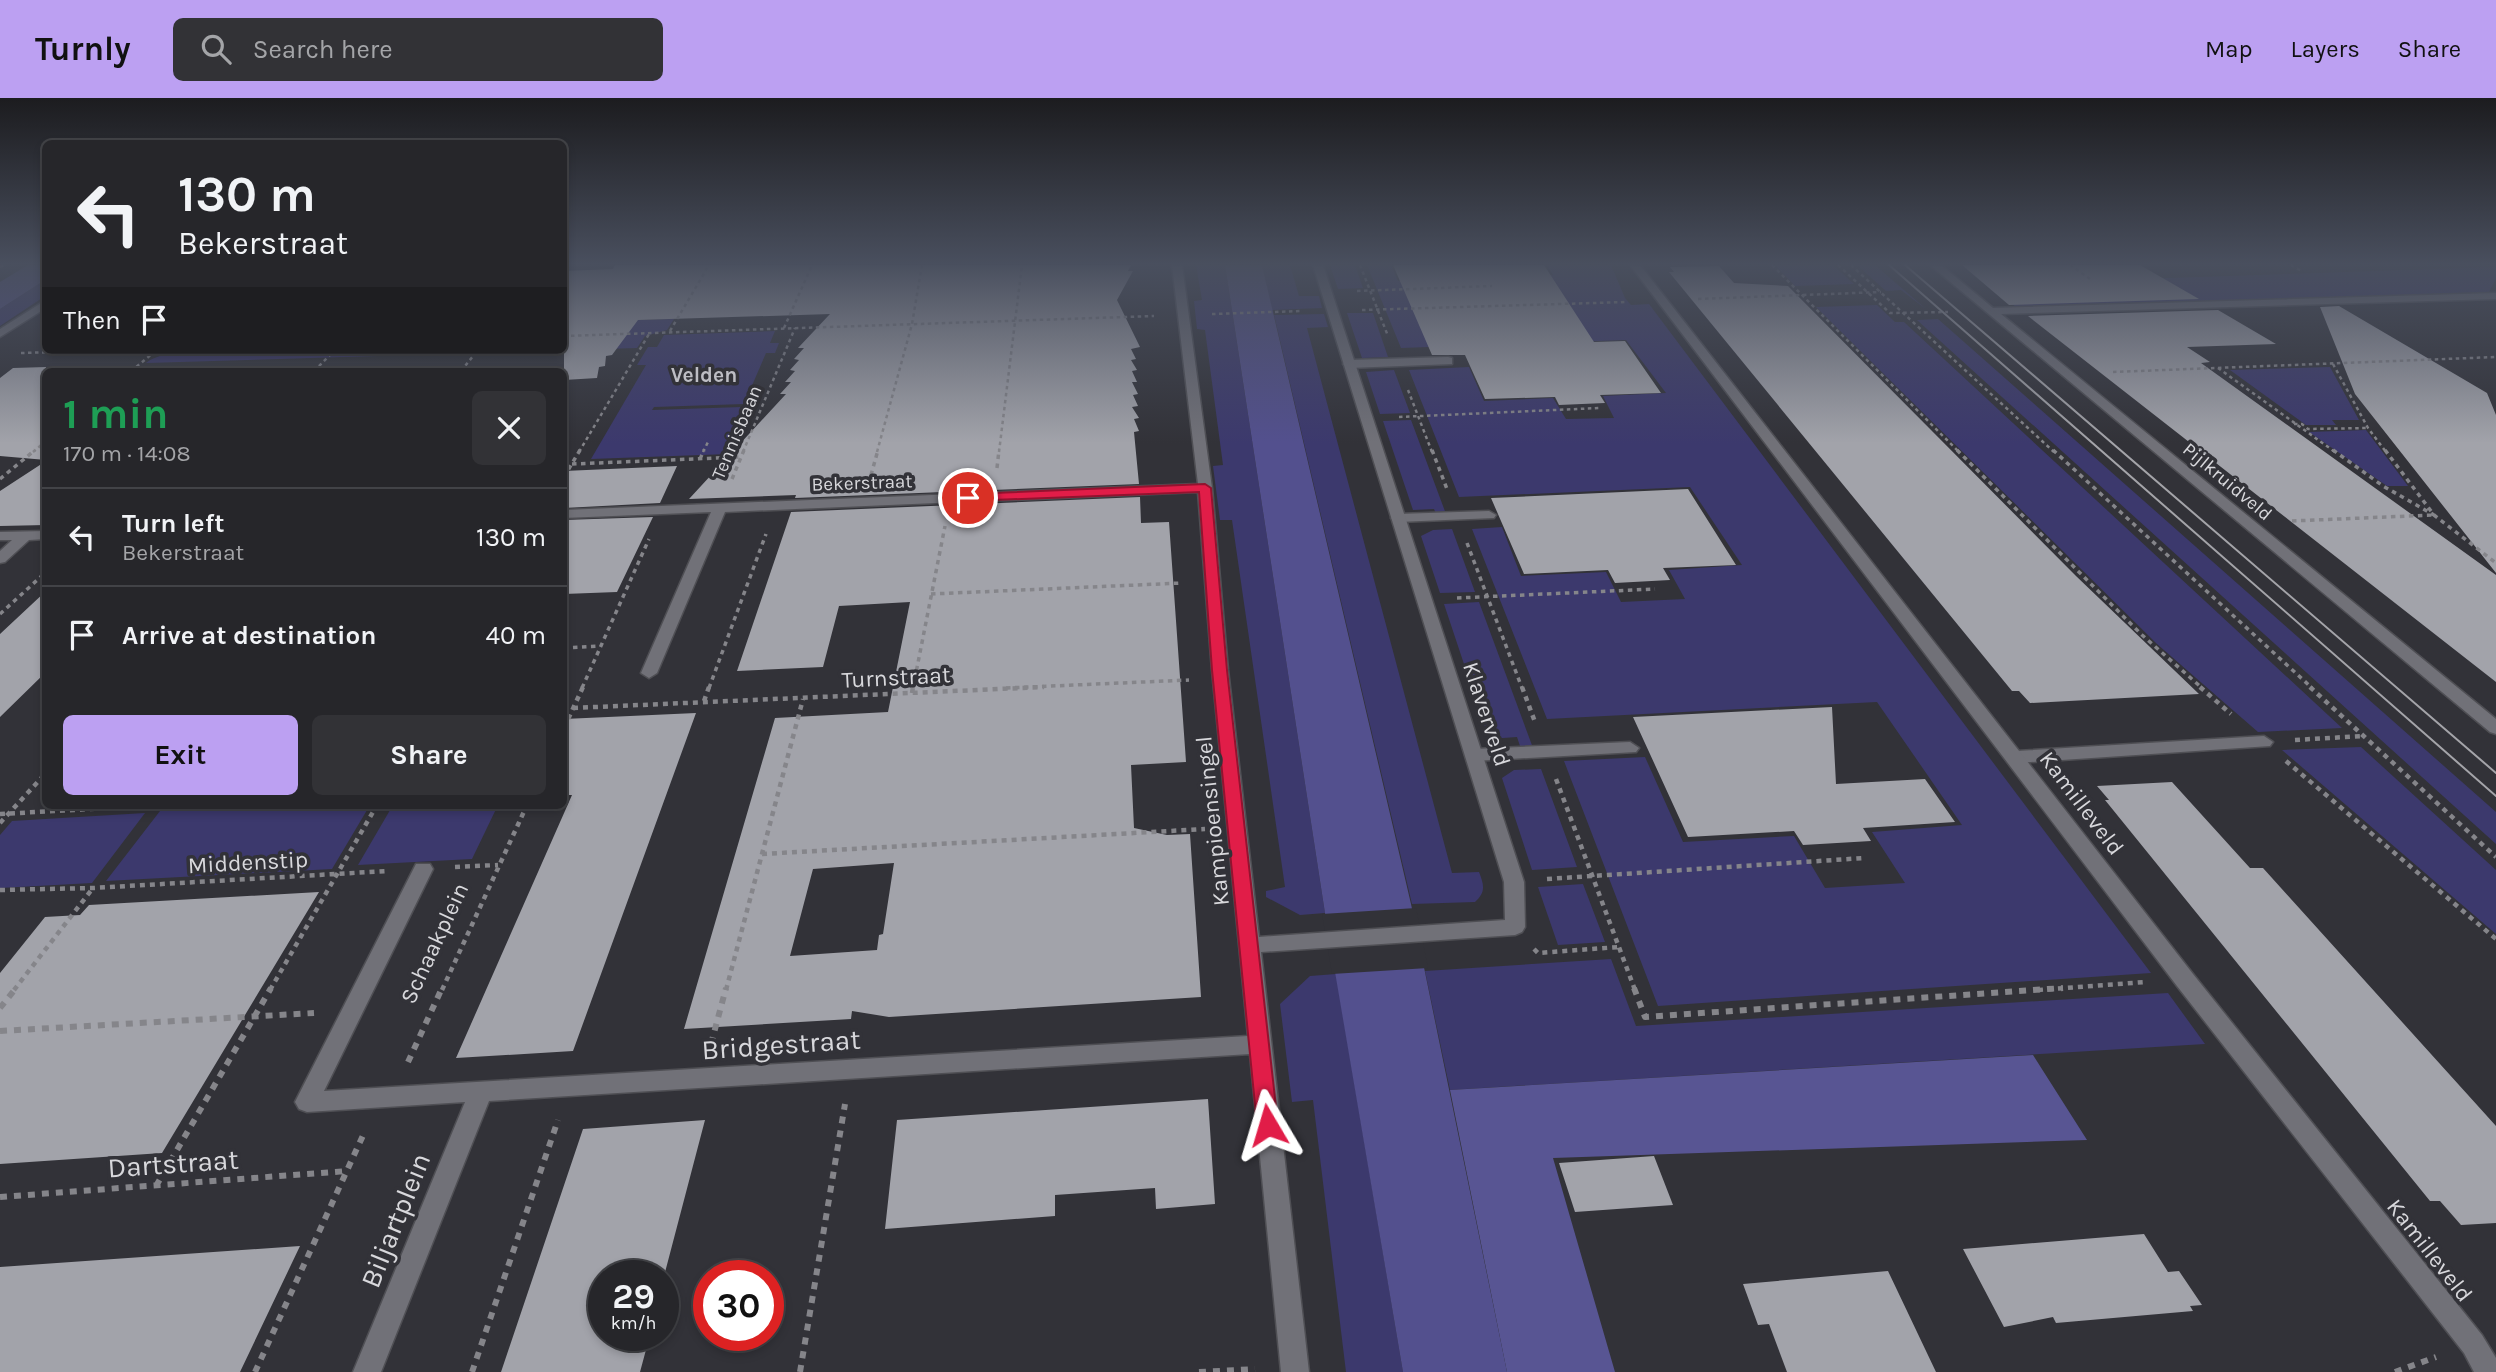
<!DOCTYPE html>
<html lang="en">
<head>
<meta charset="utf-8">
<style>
  :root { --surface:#26262a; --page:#323236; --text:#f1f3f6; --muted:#a4a5a8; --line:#424347; --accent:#bca0f2 }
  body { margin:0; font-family:Karla,sans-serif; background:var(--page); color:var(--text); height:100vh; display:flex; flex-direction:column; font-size:26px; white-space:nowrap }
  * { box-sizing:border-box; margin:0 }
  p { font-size:23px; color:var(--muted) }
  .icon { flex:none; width:38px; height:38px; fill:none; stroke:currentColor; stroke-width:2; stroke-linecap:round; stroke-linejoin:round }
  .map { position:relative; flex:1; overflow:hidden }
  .side { position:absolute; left:42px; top:270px; width:525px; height:441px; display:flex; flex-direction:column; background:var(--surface); border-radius:10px; box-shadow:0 4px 10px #0003,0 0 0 2px var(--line) }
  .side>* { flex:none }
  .top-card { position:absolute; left:42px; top:42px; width:525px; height:214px; border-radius:10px; box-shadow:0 4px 10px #0003,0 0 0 2px var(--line); background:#26262a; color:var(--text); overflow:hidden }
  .speed { position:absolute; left:588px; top:1162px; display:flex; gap:14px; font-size:35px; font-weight:700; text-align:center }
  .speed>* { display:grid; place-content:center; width:91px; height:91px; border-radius:50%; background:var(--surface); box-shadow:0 4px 10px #0003,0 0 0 2px var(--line); line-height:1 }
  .speed small { font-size:18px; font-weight:400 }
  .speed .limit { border:10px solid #d22; background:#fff; color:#111 }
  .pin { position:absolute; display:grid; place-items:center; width:60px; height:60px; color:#fff; margin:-30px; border:4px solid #fff; border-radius:50%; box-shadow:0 2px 7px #0007 }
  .me { position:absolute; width:77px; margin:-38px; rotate:353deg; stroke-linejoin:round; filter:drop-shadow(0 0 5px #0008) }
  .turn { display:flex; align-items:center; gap:24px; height:147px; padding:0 21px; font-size:32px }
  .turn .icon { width:91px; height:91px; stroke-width:2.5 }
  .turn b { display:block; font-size:49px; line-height:60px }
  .then { display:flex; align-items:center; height:66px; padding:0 21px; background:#0003; gap:14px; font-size:26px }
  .round { display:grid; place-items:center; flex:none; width:74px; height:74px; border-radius:10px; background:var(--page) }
  .headline { display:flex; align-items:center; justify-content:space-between; height:119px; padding:0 21px }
  h1 { font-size:42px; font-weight:700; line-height:52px; color:#1e9e55 }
  .action { display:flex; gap:14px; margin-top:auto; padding:14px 21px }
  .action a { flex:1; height:80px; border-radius:10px; background:var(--accent); color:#111; font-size:28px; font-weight:700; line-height:80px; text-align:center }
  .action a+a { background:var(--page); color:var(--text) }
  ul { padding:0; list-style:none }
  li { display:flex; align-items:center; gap:21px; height:98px; padding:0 21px; border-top:2px solid var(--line) }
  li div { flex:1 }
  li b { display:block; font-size:26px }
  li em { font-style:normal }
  header { display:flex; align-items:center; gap:42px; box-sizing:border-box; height:98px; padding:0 35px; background:var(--accent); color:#111 }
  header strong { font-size:33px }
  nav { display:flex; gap:38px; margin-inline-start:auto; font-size:24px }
  .search { width:490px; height:63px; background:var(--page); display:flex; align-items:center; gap:18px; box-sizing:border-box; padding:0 24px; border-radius:10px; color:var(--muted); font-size:26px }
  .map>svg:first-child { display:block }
  .green { fill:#3c396d }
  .forest { fill:#585593 }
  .water { fill:#53508e }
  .pier { fill:#323238 }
  .building { fill:#a2a3aa; fill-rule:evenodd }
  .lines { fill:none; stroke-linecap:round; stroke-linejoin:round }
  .lane-casing { stroke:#4f4f54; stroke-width:3 }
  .street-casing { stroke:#4f4f54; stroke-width:3 }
  .path-far3 { stroke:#85858a; stroke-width:2.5; stroke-dasharray:3.5 3.5; stroke-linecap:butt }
  .path-far2 { stroke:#85858a; stroke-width:3.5; stroke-dasharray:4.5 4.5; stroke-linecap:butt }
  .path-far1 { stroke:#85858a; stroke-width:4.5; stroke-dasharray:5 5; stroke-linecap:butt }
  .path { stroke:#85858a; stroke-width:6; stroke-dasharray:7 7; stroke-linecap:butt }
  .lane { fill:#717178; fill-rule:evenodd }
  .street { fill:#717178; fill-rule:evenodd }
  .tram { stroke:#a4a4a9; stroke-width:2 }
  .route { fill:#e11d48; stroke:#92132f; stroke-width:2 }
  .labels { text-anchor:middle; stroke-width:7; stroke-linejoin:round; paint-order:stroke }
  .far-street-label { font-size:19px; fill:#d8d8dc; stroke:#323238 }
  .far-neighbourhood-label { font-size:21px; font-weight:bold; fill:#bdbdc4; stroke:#323238 }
  .street-label { font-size:23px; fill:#d8d8dc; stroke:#323238 }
  .near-street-label { font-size:28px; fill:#d8d8dc; stroke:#323238 }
</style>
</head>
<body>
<header>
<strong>Turnly</strong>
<div class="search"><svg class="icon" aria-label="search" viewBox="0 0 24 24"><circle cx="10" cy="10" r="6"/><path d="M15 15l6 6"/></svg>Search here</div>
<nav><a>Map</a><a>Layers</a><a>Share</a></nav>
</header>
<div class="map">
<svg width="2496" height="1274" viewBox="0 0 2496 1274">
  <rect width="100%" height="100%" fill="#323238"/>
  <path class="green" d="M1196,167h29l100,648 -25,2 -34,-18v-6l19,-4 -53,-367h-12l-7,-54 10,-1 -18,-135 -8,-1 -3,-28 8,-1z
    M1262,167h28l9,31h20l3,12 -50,2z
    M1330,167h25l8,23 -25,1z
    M1367,167h24l7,16 155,-6 -6,-10h64l14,33 6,7 18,-1 502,669 -493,33 -94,-245 81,-4 38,85 111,-6 31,52 80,-5 -33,-51 90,-7 -85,-123 -330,17 -75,-190 30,-2 19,49 85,-4 15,30 64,-3 -16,-29 73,-5 -52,-78 -231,10 -50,-127 60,-3 15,34 69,-3 13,21 48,-1 -11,-22 63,-3 -40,-53 -225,8z
    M1775,167h58l21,19 -59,2z
    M1857,167h18l51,44 -25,-19 -15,1z
    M2496,169v11l-7,14 -473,15 -31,-23z
    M45,182v16l-45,30v-17z
    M1877,207l18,17h9l438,406 -84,4 -101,-88 -341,-337z
    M1347,215h26l15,44 -26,1z
    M1324,216l4,13 -21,1 145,545 27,-1c5,13 7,20 -4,30l-63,2 -138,-589z
    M674,221l-7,11 -22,6 -8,12 -491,15c8,-7 17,-6 26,-13h392v-28z
    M1938,221l558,493v32l-579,-524z
    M775,233l-5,12h9l-4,10h-9l-22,51 -90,3 -2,3 90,-3 -14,31 8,1 -7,15 -138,5 55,-94h-9l11,-18h9l7,-12z
    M2330,269l29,53h-27l4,5h-30l-76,-55z
    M1394,272l16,43 -30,1 -14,-42z
    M1411,322l35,94h-10l-2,-5 -21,1 -30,-89z
    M2366,332l42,56h-21l-78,-54z
    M1452,431l23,63 -35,1 -19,-57 12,-6z
    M1479,504l54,146 -12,1 -4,-12 -28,2 -45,-135z
    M2361,649l135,123v64l-214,-184z
    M1541,671l36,98 -45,3 -30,-92 12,-8z
    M285,707h85l-38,64 -226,12 54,-70z
    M393,707h105l-26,54 -114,6z
    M145,715l-53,70 -92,5v-53l12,-14z
    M1583,786l22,58 -47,3 -20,-58z
    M1611,861l25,67 532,-33 37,51 -755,46 -25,-119z
    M1336,876l67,398h-57l-33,-272 -21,2 -12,-98 30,-28z"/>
  <path class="forest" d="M2033,957l54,85 -534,18 62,214h-108l-57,-282z"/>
  <path class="water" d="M28,167h17v15l-45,29v-27z
    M1225,167h37l149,639 96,468h-104l-78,-459z"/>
  <path class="pier" d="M1416,810l12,60 -96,6 -10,-60z"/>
  <path class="building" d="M615,167h516l-3,6h5l-16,29 23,47 -9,2 5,10 -5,1 6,10 -5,1 5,11h-5l6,12 -5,1 5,11 -6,1 7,11 -5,1 5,12 -5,1 5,52 -344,14 1,-3 -107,4 97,-105h-6l11,-12h-6l10,-11 -5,-1 9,-10 -5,-1 10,-11h-6l32,-34 -192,6 -26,35 -6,1 -1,10 -6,1 -2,11 -33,2v-109l49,-2z
    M1393,167h151l50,77 31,-1 36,52 -61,2 5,8 -46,2 -4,-8 -70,2 -20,-44h-33z
    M1962,167h178l59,34 -190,6z
    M1719,168l15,17 54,3 288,290 123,118 -169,9 -11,-12h-7l-343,-419h5l-4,-5z
    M2339,208l148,87 9,22v158l-141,-179 -35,-87z
    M2218,212l58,34 -89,3 23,15 -9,1 295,212v107l-468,-366z
    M46,269v93l-46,-4v-78l13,-10z
    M46,363v64l-46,1v-35z
    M677,368l-17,37 -96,5v-37z
    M1688,391l48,76 -73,3 7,12 -55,3 -7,-13 -84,4 -33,-76z
    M1140,399l1,26 28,-1 17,240 -55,3 3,63 33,7 23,-1 11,163 -312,20 -37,-6 -1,8 -167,10 91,-311 113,-6 22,-110 -71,4 -16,61 -86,4 54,-159zM894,765l-11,71 -4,1 -2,15 -87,6 23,-87z
    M653,419l-36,75 -53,2v-74z
    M46,493v81l-46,45v-83z
    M1832,609l4,77 89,-5 30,43 -92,6 8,13 -68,4 -9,-14 -106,6 -55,-120z
    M696,615l-123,338 -117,7 116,-263h-8v-76z
    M2172,684l78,86h13l233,258v97l-35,2 -21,-24h-10l-325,-401h4l-12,-14z
    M319,794l-157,261 -162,11v-191l45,-56 35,-2 9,-10z
    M1208,1001l7,105 -59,5 -1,-21 -100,7v21l-170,13 12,-109z
    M705,1022l-42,160v-4h-59v59h46l-10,37h-139l82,-243z
    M1654,1058l19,49 -98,7 -16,-49z
    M2144,1136l24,38 11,-1 23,34 -12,1 3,5 -137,12 -3,-6 -49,10 -41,-78z
    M300,1148l-60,126h-240v-105z
    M1888,1173l48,101h-149l-18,-48 -11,1 -15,-41z"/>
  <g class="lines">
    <g class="lane-casing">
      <path id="lane" d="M1448,259l4,1v6l-103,4 -6,-4 6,-4z
        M1489,413l7,4 -2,3 -96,4 -7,-4 7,-4z
        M2264,638l9,6 -3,4 -253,17 -9,-6 9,-6z
        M1630,644l9,6 -3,4 -162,9 -9,-6 9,-6z"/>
    </g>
    <g class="street-casing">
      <path id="street" d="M1172,167h10l30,223 16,182 31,267 246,-17 -1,-38 -191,-617h10l201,617 1,45 -3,5 -7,3 -254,17 48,420h-28l-31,-318 -761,47 -108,271h-28l112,-270 -158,10 -8,-3 -4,-7 121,-238h14l3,5 -109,222 924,-55 -36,-366 -14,-178 -473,20 -68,161 -8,5 -8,-5 70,-161 -147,6v-8l634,-26z
        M1630,167h10l553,709 289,361 14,23v14h-22l-10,-19 -287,-367z
        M1930,167h11l52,43 503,-15v6l-495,15 495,405v15l-6,-2z
        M46,202v8l-46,29v-8z
        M46,433v8l-17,1 -24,22 -5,1v-12l12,-11h-12v-8z"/>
    </g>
    <path class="path-far3" d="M1360,167l28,71
      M1772,167l187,187
      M1838,167l52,48 58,-1
      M1851,167l203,187
      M2070,167l20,14
      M2291,167l12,7
      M0,169l4,-2
      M1357,193l135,-5
      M1698,201l183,-7
      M1362,212l264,-8
      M1212,216l89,-3
      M784,230l28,-63
      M670,233l39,-66
      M564,238l590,-20
      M21,255l104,-3
      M2333,266l35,64 18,24
      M2218,270l117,84
      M131,273l26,-21
      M314,273l21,-21
      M461,273l17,-21
      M2113,274l383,-15
      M1408,292l24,62
      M1399,319l200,-9
      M2294,326h8l6,5 60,-1
      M33,354l13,-11
      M579,354l70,-118
      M703,354l6,-12
      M743,354l52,-124
      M877,354l35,-128 10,-59
      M999,354l23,-187"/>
    <path class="path-far2" d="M1432,352l15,39
      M1957,352l185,185 60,53
      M2053,352l259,238
      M2333,352l50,36 51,29
      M2385,352l49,65 62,48
      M700,361l4,-9
      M572,366l169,-7
      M997,370l2,-18
      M871,377l7,-25
      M564,379l16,-27
      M0,381l35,-29
      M732,381l12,-29
      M2292,423l141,-6
      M1467,445l55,145
      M931,496l251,-11
      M1457,500l198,-9
      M0,516l46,-42
      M564,550l35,-2
      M582,590l67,-149
      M709,590l57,-154
      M913,590l32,-162
      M1006,590l183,-8"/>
    <path class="path-far1" d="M1522,589l13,35
      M2200,589l31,27
      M2310,589l186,170
      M912,595l1,-6
      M704,603l5,-14
      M573,610l471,-21
      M564,630l19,-41
      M2295,642l68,-4
      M2286,663l210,178
      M1556,681l79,211
      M0,716l165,-9
      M0,725l46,-50
      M762,756l443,-25
      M455,769l43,-2
      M1547,781l317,-21
      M0,792l93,-2 294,-17
      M1534,851l4,4 81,-6
      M14,892l79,-102
      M270,892l107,-185
      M442,892l85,-185
      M726,892l77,-291
      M2038,892l107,-8"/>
    <path class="path" d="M1634,890l11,29 418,-29
      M0,910l16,-20
      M0,933l314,-18
      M711,946l15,-56
      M408,964l34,-74
      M156,1088l115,-198
      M0,1099l347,-26
      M255,1274l110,-241
      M472,1274l86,-252
      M800,1274l45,-268
      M1199,1274l56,-3
      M2395,1274l41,-15"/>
    <use href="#lane" class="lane"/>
    <use href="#street" class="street"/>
    <path class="tram" d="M1889,167l607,531
      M1905,167l591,508"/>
  </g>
  <linearGradient id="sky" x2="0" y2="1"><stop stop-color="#1c1c1f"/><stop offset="0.48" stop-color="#494f5e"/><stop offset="1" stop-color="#494f5e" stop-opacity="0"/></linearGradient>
  <rect width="2496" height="345" fill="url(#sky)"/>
  <path class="route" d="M1205,386l6,4 16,182 51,455 -3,6 -7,3 -8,-3 -3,-6 -45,-455 -13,-178 -231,9 -7,-3 7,-4z"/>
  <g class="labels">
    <g class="far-street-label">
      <text transform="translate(736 334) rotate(-67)" y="7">Tennisbaan</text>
      <text transform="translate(2228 383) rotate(40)" y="7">Pijlkruidveld</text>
      <text transform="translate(862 384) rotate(-2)" y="7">Bekerstraat</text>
    </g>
    <g class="far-neighbourhood-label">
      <text x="704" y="284">Velden</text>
    </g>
    <g class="street-label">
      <text transform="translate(896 579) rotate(-3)" y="8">Turnstraat</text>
      <text transform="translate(1487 616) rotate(72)" y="8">Klaverveld</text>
      <text transform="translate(2082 705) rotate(53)" y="8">Kamilleveld</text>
      <text transform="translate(1212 723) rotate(-96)" y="8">Kampioensingel</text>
      <text transform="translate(248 764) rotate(-3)" y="8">Middenstip</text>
      <text transform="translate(434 845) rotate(-65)" y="8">Schaakplein</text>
      <text transform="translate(2430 1152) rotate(52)" y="8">Kamilleveld</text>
    </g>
    <g class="near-street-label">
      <text transform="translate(781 946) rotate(-4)" y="10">Bridgestraat</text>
      <text transform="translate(173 1065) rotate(-4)" y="10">Dartstraat</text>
      <text transform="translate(395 1122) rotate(-68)" y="10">Biljartplein</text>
    </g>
  </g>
</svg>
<div class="speed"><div>29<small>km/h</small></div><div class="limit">30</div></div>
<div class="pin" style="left:968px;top:400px;background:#d93025"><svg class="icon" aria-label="arrive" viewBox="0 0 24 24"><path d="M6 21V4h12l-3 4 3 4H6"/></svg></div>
<svg class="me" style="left:1268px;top:1027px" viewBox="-20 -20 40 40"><path d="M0-17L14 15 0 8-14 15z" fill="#e11d48" stroke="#fff" stroke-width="4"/></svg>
<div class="top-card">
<div class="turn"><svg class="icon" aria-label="left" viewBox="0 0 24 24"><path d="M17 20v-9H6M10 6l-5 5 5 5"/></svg><div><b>130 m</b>Bekerstraat</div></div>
<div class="then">Then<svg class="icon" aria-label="arrive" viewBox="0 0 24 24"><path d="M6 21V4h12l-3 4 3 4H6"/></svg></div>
</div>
<section class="side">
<div class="headline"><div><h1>1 min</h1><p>170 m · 14:08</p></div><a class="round"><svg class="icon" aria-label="close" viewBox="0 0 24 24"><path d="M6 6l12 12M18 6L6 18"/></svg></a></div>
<ul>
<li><svg class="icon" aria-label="left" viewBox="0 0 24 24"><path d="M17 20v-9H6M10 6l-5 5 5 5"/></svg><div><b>Turn left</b><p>Bekerstraat</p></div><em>130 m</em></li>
<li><svg class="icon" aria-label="arrive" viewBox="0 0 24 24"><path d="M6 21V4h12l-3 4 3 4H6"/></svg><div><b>Arrive at destination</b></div><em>40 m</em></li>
</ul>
<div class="action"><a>Exit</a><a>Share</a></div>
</section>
</div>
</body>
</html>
